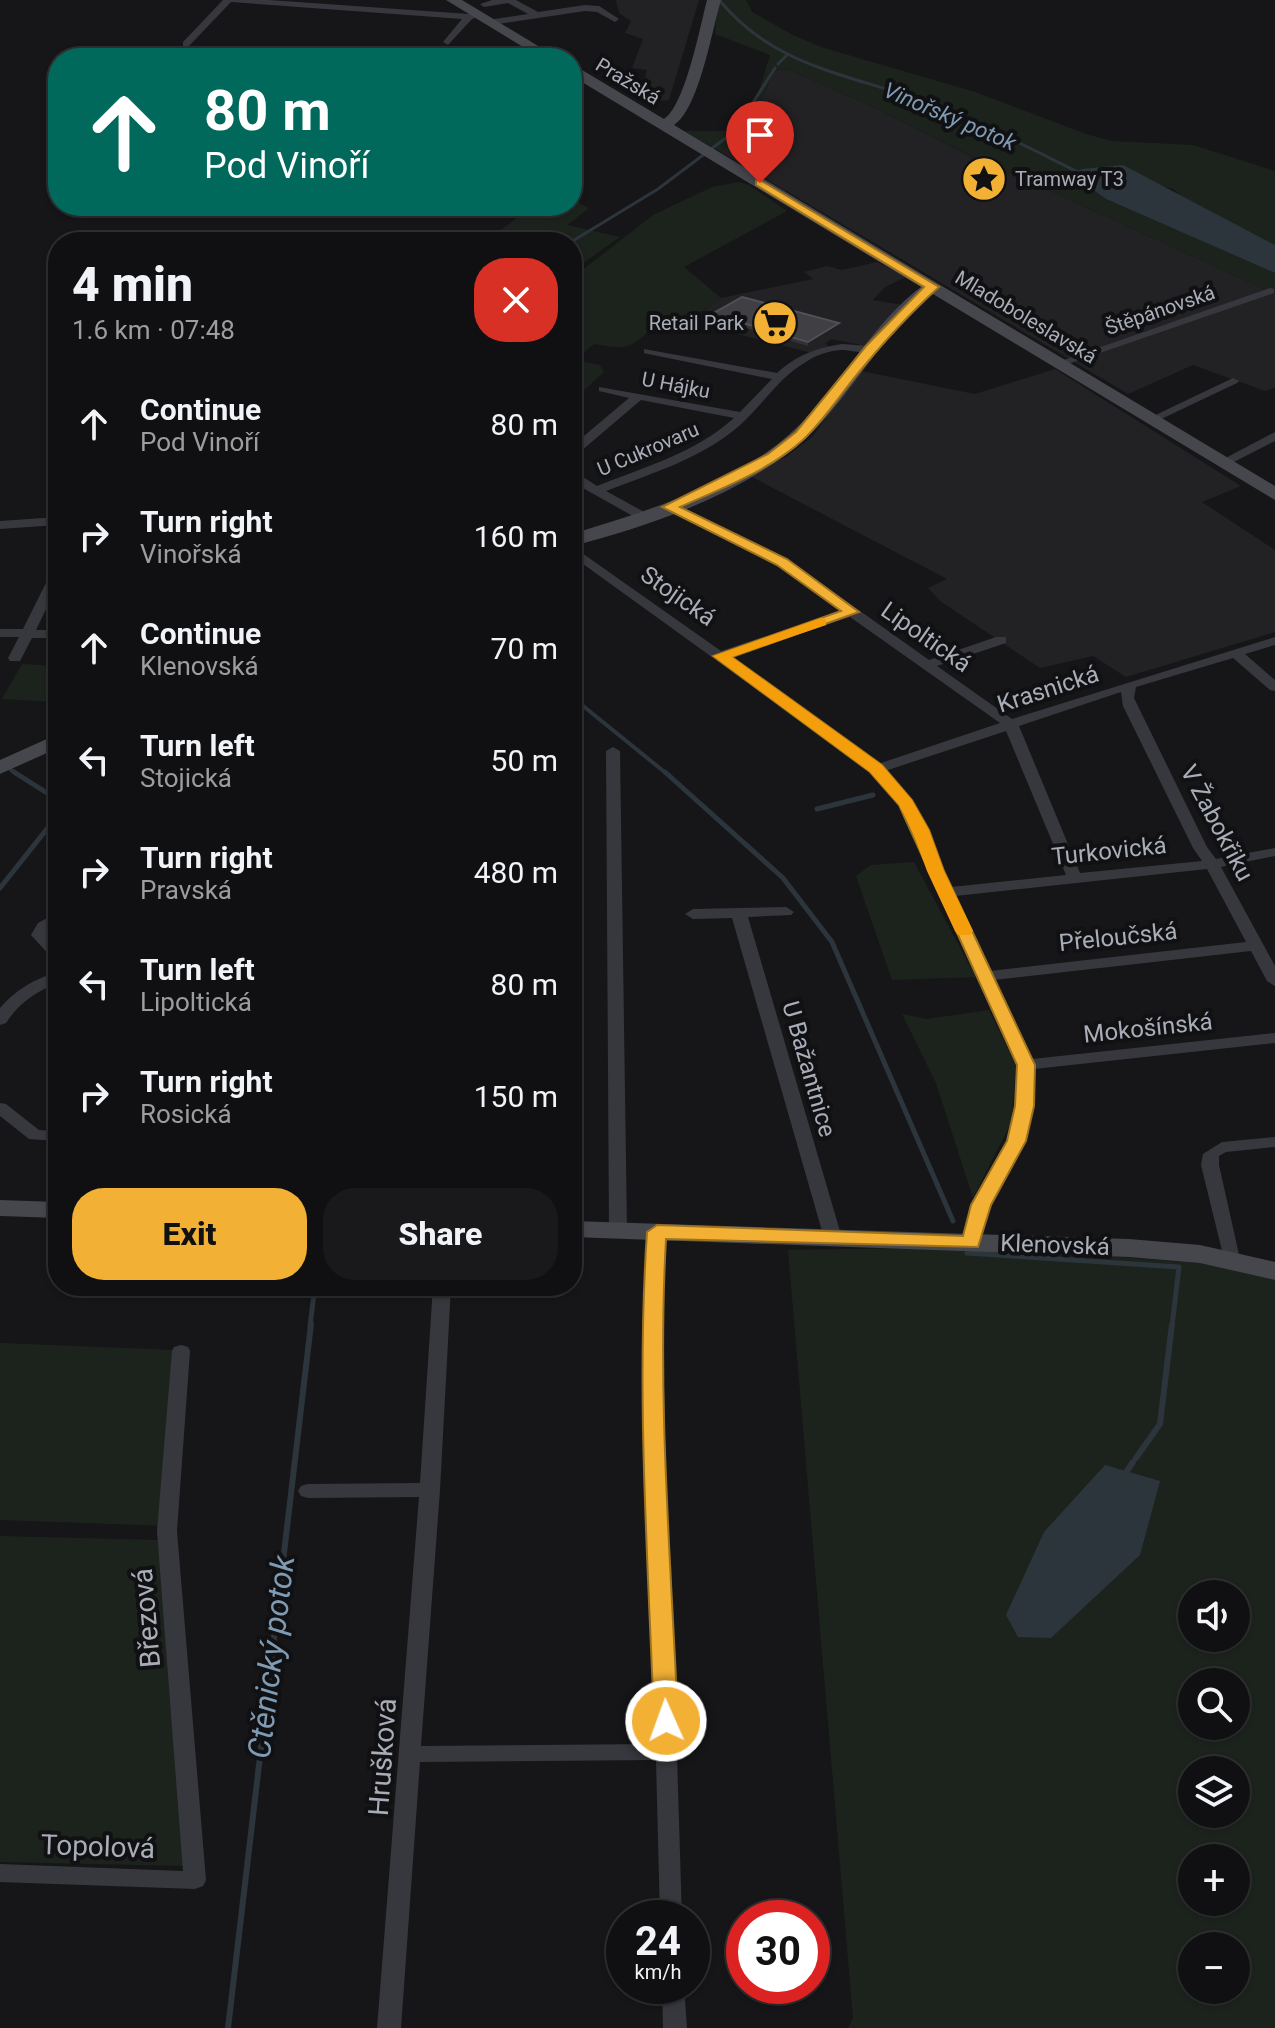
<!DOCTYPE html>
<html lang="en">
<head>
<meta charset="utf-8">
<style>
  :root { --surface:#101012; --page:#19191b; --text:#f1f3f6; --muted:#9c9d9f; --line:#303032; --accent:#f2b134 }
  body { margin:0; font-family:Roboto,sans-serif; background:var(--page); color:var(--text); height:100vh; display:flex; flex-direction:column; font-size:30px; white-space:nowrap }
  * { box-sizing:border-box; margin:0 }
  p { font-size:26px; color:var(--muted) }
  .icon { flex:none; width:44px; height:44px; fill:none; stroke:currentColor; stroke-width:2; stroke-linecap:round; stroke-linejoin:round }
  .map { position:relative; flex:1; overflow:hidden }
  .details { position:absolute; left:48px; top:232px; width:534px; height:1064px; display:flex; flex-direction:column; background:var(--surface); border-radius:32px; box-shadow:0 2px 6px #0004,0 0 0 2px var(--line) }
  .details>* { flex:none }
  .top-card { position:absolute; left:48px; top:48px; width:534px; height:168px; border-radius:32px; box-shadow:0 2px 6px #0004,0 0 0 2px var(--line); background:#00695c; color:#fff; overflow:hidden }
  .controls { position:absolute; left:1178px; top:1580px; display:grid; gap:16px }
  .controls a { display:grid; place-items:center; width:72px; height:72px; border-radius:50%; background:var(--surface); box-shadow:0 2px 6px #0004,0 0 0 2px var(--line); font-size:40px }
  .speed { position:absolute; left:606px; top:1900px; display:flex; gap:16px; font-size:40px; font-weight:700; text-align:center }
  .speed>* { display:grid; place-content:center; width:104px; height:104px; border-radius:50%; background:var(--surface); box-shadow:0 2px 6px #0004,0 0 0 2px var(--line); line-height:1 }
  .speed small { font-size:20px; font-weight:400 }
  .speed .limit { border:12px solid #d22; background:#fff; color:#111 }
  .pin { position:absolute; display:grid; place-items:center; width:68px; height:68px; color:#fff; margin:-82px -34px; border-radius:50% 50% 50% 0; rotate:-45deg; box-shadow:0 0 8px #0007 }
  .pin .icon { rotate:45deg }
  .me { position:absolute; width:88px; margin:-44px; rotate:358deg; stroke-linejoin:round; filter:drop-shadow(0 0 6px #0008) }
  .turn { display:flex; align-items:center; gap:28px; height:168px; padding:0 24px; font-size:36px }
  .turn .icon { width:104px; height:104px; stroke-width:2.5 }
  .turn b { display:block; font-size:56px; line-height:68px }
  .round { display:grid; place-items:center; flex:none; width:84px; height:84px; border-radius:32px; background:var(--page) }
  .overview { display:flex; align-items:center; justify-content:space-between; height:136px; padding:0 24px }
  h1 { font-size:48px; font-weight:800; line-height:60px }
  .primary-button { display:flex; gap:16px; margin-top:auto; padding:16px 24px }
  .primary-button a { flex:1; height:92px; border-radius:32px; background:var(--accent); color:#111; font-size:32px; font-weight:800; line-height:92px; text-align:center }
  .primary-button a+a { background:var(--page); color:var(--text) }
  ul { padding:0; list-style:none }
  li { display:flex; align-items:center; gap:24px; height:112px; padding:0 24px }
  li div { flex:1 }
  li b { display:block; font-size:30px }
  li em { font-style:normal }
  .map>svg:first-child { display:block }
  .built { fill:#222225 }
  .green { fill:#1c231d; fill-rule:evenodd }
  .water { fill:#2c353c }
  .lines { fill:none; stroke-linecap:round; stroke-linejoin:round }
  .stream-far3 { stroke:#2c353c; stroke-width:3 }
  .stream-far2 { stroke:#2c353c; stroke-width:4 }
  .stream-far1 { stroke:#2c353c; stroke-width:5 }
  .stream { stroke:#2c353c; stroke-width:6 }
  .street { fill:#37383d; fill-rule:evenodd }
  .secondary { fill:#45474d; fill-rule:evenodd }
  .wall { fill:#323236 }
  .shaded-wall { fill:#212124 }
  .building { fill:#3f3f44; stroke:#4f5156; stroke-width:2 }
  .route { fill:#f2b134; stroke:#9d7322; stroke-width:2 }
  .slow { fill:#f59e0b }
  .labels { text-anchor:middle; stroke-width:8; stroke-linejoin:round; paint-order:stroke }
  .far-street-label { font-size:20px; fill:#a8adb8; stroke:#111113 }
  .far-poi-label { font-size:20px; fill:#a8adb8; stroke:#111113; text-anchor:start }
  .far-water-label { font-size:22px; font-style:italic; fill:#7f9bb3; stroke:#111113 }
  .street-label { font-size:24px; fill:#a8adb8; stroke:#111113 }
  .near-street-label { font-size:28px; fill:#a8adb8; stroke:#111113 }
  .near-water-label { font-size:32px; font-style:italic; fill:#7f9bb3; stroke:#111113 }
</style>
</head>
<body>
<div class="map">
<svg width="1275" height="2028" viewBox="0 0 1275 2028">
  <rect width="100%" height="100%" fill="#161618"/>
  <path class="built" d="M616,0h83l-30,100 -18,2 -10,-10 6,-22 -15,-2 11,-29 -18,-6 6,-12 -12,-8z
    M787,69l91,40 112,57 28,10 246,113 11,-3v102l-10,3 -72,-26 -65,29 -407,-242 45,-60 6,-22z
    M877,262l29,15 -21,10 -12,13 30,5 -36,41 -36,-7 -5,4 3,6 -13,5 -137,-35 18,-3 24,-18 92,-19 -9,-7 23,-6 15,4z
    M1055,369l186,117 -39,16 73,48v82l-149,45 -33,-21 -53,12 -100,-67 -12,-13 19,-9 -199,-104 39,-19 25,-19 49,-66 114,23z"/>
  <path class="green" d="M718,0h28l6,12 41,23 28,12 154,45 111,42 26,7 81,4 82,26v74l-93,-48 -9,-8 -85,-20 -17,5 35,25 169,74v13l-11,3 -246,-113 -27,-10 -113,-57 -91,-40 -15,1 -6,22 -45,60 -37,-21h46l29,-40 11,-36 -55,-21z
    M739,182l10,3 38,26 -103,56 37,31c-21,17 -36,24 -63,17l2,5c-29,27 -26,31 -66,24l-19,16 25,5 4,7 -32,29v-123l81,-63 59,-28z
    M572,199l17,9 -22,17 53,12 -48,34v-29h-87l48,-36h39z
    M22,664l36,2v36l-56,-3z
    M914,862l62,115 -84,3 -36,-104 15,-11z
    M989,1010l27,56 -5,57 -38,75 -37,-115 -34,-69 25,5z
    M982,1247l246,18 47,14v749h-427l5,-10 -65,-768zM1192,1594h44v44h-44zM1192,1682h44v44h-44zM1192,1770h44v44h-44zM1192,1858h44v44h-44zM1192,1946h44v44h-44z
    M0,1343l175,7 -7,176 -168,-6z
    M0,1536l160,4 26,326 -186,-4z"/>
  <path class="water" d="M1123,165l152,80v28l-169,-74 -35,-25 11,-5z
    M1105,1465l55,16 -20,74 -89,83 -33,-1 -12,-22 38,-83z"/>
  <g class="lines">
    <path class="stream-far3" d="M720,1c56,67 127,72 204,101 54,19 105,46 156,71
      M778,64l10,-10
      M571,242l87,-53 77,-58 40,-63"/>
    <path class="stream-far2" d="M572,697l95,77
      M11,770l6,4"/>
    <path class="stream-far1" d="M14,772l44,28
      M665,772l118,106 49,64 121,279
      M817,809l56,-14
      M0,888l58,-73
      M967,1253l212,14 -7,59
      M310,1326l5,-40"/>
    <path class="stream" d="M1136,1458l24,-34 12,-100
      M1127,1471l6,-9
      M228,2028l83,-704"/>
    <path class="street" d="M223,0h46l200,14 10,-2 4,3 -11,4 -24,26 -5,-3 19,-23 -231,-17 -42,44h-6v-4z
      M492,0h24l22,12 47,-7 14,1 20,13 -4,3 -18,-10 -12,-1 -94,14 -3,-1v-4l40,-6 -20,-11 -24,4 -4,-3z
      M1270,288l4,1v4l-209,72 -10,-2z
      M842,344l29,2 6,3c-10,7 -24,1 -36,1 -13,1 -25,5 -35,12 -27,15 -43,43 -67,64 -38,33 -87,47 -133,65l42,23v6h-8l-68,-38v-12l25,16c48,-19 98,-33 137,-68l-93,-18 -60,51 -5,11 -4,1v-17l57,-48 -30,-7v-4l141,25 32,-33 -124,-25 -4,-1v-4l133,24c20,-18 39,-25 65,-29z
      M1233,378l6,3 -2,2 -80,38h-8l-2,-2z
      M1275,432v9l-47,24h-8l-2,-3z
      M669,503l118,56 142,101 67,-23h10v6l-69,23 75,53 263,-82v8l-30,9 30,26v11l-5,-1 -37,-32 -97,29 -2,11 73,149 9,12 59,-11v8l-54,11 54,99v20l-8,-5 -16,-30 -257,29 38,79 243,-26v10l-241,26 -1,37 -9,35 -34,64 -10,38 -9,6 -6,-2 -3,-4 10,-38 36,-64 9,-35 1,-41 -89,-194 -15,-41 -14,-25 -29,-33 -299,-216v-10l149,105 121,-40 -65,-46 -112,-55 -2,-3zM850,617l150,106 -122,41 -148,-107zM1121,692l2,14 70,142 9,13 -122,12 -61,-147zM1006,731l60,144 -115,12 -23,-57 -15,-27 -28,-32zM1207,869l39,73 -256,29 -35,-75z
      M58,517v8l-58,4v-8z
      M58,567v17l-22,46h22v8h-26l-12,23h-10l-2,-3 11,-21h-19v-8h23l29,-58z
      M613,747l7,4 7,479 -9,6 -9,-6 -3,-479z
      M786,907l8,5 -3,3 -43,2 94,321 -9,6 -9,-6 -92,-320 -39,1 -8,-5 8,-5z
      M58,912v12l-8,5 -3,5 11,12v14l-6,-2 -21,-23 7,-12z
      M58,972v11c-23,9 -39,20 -52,40l-6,2v-17c15,-18 36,-30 58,-36z
      M0,1103l6,1 33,26 19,1v10l-29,-2 -29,-23z
      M1275,1137v10l-49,5 -7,4v9l21,94 -3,4h-12l-24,-98 2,-11 19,-12z
      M657,1226l9,6 -4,55 5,250 4,26 11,355h-22l-4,-158 -236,2 -19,266h-24l42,-531 -111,1 -7,-2 -3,-5 3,-5 7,-2 112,-1 13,-197h18l-11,204 -19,256 234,-2 -4,-181 -4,-26 -3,-250 4,-55z
      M181,1345l7,2 2,4 -13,180 29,349 -3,6 -8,3 -195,-7v-18l183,7 -26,-340 15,-180 2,-4z
      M662,1986h22l3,42h-24z"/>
    <path class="secondary" d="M446,0h16l96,58h-17z
      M707,0h14c-9,30 -22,109 -47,125l601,361v14l-342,-206c-46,34 -74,88 -112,129 -59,65 -166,102 -249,123v-12c83,-26 176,-52 237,-119 38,-41 67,-94 112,-128l-349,-211v-10l5,1 87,52c21,-13 36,-92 43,-119z
      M58,734v14l-58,26v-14z
      M0,1200l58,2v16l-58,-2z
      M572,1221l557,18 71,6 75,17v18l-75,-17 -71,-6 -557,-20z"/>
  </g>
  <path class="wall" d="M712,314l127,13 -31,19 -96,-28z"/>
  <path class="shaded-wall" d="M839,323v4l-31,19v-4z"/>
  <path class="building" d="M742,297l97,26 -31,19 -96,-28z"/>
  <path class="route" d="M760,180l179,107c-30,27 -58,58 -84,90 -16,20 -32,44 -51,62 -35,32 -82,49 -124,68l107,52 72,53 -127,45 150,108 30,35 17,30 15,41 91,194 -1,41 -8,35 -35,64 -13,42 -312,-8c-9,159 5,322 12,482l-4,6 -8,3 -9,-3 -3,-6c-6,-163 -18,-327 -7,-489l10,-7 306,11 8,-31 36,-64 8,-35 2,-41 -118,-260 -29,-33 -157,-116 128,-45 -64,-46 -115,-58 106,-53 28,-22 70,-86 58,-59 -168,-102v-4z"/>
  <path class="slow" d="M821,618l5,1v6l-94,32 150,108 30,35 17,30 15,41 29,60 -3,4h-12l-3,-4 -28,-60 -15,-41 -13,-25 -29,-33 -157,-116z"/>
  <defs>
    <g id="sight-disc" transform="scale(2.3)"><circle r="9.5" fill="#f2b134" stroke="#111113"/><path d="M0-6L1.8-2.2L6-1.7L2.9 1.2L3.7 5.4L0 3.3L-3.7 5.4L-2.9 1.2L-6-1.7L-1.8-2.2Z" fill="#111"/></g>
    <g id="supermarket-disc" transform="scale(2.3)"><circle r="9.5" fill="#f2b134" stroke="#111113"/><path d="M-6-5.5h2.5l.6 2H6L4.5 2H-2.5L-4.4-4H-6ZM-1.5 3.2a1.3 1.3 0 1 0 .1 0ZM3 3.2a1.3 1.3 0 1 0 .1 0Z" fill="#111"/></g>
  </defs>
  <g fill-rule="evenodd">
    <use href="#sight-disc" x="984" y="179"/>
    <use href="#supermarket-disc" x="775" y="323"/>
  </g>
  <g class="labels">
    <g class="far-street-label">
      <text transform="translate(628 81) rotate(31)" y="7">Pražská</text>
      <text transform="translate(1160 310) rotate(-19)" y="7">Štěpánovská</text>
      <text transform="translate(1026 317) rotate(31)" y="7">Mladoboleslavská</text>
      <text transform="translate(676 385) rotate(11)" y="7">U Hájku</text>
      <text transform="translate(648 449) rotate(-23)" y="7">U Cukrovaru</text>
    </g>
    <g class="far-poi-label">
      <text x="1015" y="186">Tramway T3</text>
      <text x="744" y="330" text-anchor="end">Retail Park</text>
    </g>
    <g class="far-water-label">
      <text transform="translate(950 116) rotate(23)" y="8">Vinořský potok</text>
    </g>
    <g class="street-label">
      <text transform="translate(678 596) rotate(35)" y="8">Stojická</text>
      <text transform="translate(926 637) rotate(35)" y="8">Lipoltická</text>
      <text transform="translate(1048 689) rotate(-18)" y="8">Krasnická</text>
      <text transform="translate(1217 823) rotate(62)" y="8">V Žabokřiku</text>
      <text transform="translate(1109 851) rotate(-6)" y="8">Turkovická</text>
      <text transform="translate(1118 937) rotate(-6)" y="8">Přeloučská</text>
      <text transform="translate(1148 1028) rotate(-6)" y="8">Mokošínská</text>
      <text transform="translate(809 1069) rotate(74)" y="8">U Bažantnice</text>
      <text transform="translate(1055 1245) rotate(2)" y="8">Klenovská</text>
    </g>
    <g class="near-street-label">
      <text transform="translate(146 1618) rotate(-95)" y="10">Březová</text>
      <text transform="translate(382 1757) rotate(-86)" y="10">Hrušková</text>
      <text transform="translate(98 1846) rotate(2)" y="10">Topolová</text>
    </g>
    <g class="near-water-label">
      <text transform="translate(271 1657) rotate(-83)" y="11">Ctěnický potok</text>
    </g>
  </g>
</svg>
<div class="controls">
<a><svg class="icon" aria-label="sound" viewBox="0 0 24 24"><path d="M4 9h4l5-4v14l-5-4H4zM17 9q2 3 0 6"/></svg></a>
<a><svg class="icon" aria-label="search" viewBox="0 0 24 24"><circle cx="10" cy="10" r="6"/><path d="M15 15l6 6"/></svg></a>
<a><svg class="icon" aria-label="layers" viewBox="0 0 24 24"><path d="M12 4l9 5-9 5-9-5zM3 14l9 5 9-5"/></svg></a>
<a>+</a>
<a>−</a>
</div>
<div class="speed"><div>24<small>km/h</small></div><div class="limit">30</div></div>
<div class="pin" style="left:760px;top:183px;background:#d93025"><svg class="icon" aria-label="arrive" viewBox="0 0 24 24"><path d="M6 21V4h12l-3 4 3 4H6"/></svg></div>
<svg class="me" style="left:666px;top:1721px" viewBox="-20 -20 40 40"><circle r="17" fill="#f2b134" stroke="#fff" stroke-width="3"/><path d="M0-11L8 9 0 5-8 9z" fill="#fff"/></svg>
<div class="top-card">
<div class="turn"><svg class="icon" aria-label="ahead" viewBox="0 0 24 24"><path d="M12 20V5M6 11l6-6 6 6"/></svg><div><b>80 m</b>Pod Vinoří</div></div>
</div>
<section class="details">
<div class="overview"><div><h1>4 min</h1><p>1.6 km · 07:48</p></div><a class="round" style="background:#d93025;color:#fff"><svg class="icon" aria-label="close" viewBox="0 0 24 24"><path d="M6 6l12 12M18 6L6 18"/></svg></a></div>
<ul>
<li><svg class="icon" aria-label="ahead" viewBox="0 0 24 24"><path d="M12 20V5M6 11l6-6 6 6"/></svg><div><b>Continue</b><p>Pod Vinoří</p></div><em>80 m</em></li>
<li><svg class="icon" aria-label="right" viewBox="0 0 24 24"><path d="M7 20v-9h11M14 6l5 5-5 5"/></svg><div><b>Turn right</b><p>Vinořská</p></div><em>160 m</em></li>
<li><svg class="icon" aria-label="ahead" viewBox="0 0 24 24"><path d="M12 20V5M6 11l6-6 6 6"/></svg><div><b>Continue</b><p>Klenovská</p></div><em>70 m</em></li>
<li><svg class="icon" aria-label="left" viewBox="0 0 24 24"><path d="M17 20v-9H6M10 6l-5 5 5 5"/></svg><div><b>Turn left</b><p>Stojická</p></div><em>50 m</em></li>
<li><svg class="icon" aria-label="right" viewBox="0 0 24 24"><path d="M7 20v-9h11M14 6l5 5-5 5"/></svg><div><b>Turn right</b><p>Pravská</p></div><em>480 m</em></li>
<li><svg class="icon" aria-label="left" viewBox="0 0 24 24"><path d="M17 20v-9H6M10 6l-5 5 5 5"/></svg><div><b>Turn left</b><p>Lipoltická</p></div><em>80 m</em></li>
<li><svg class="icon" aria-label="right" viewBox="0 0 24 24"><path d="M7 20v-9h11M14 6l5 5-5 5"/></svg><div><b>Turn right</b><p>Rosická</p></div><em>150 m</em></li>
</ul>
<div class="primary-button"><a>Exit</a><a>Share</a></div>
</section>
</div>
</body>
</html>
